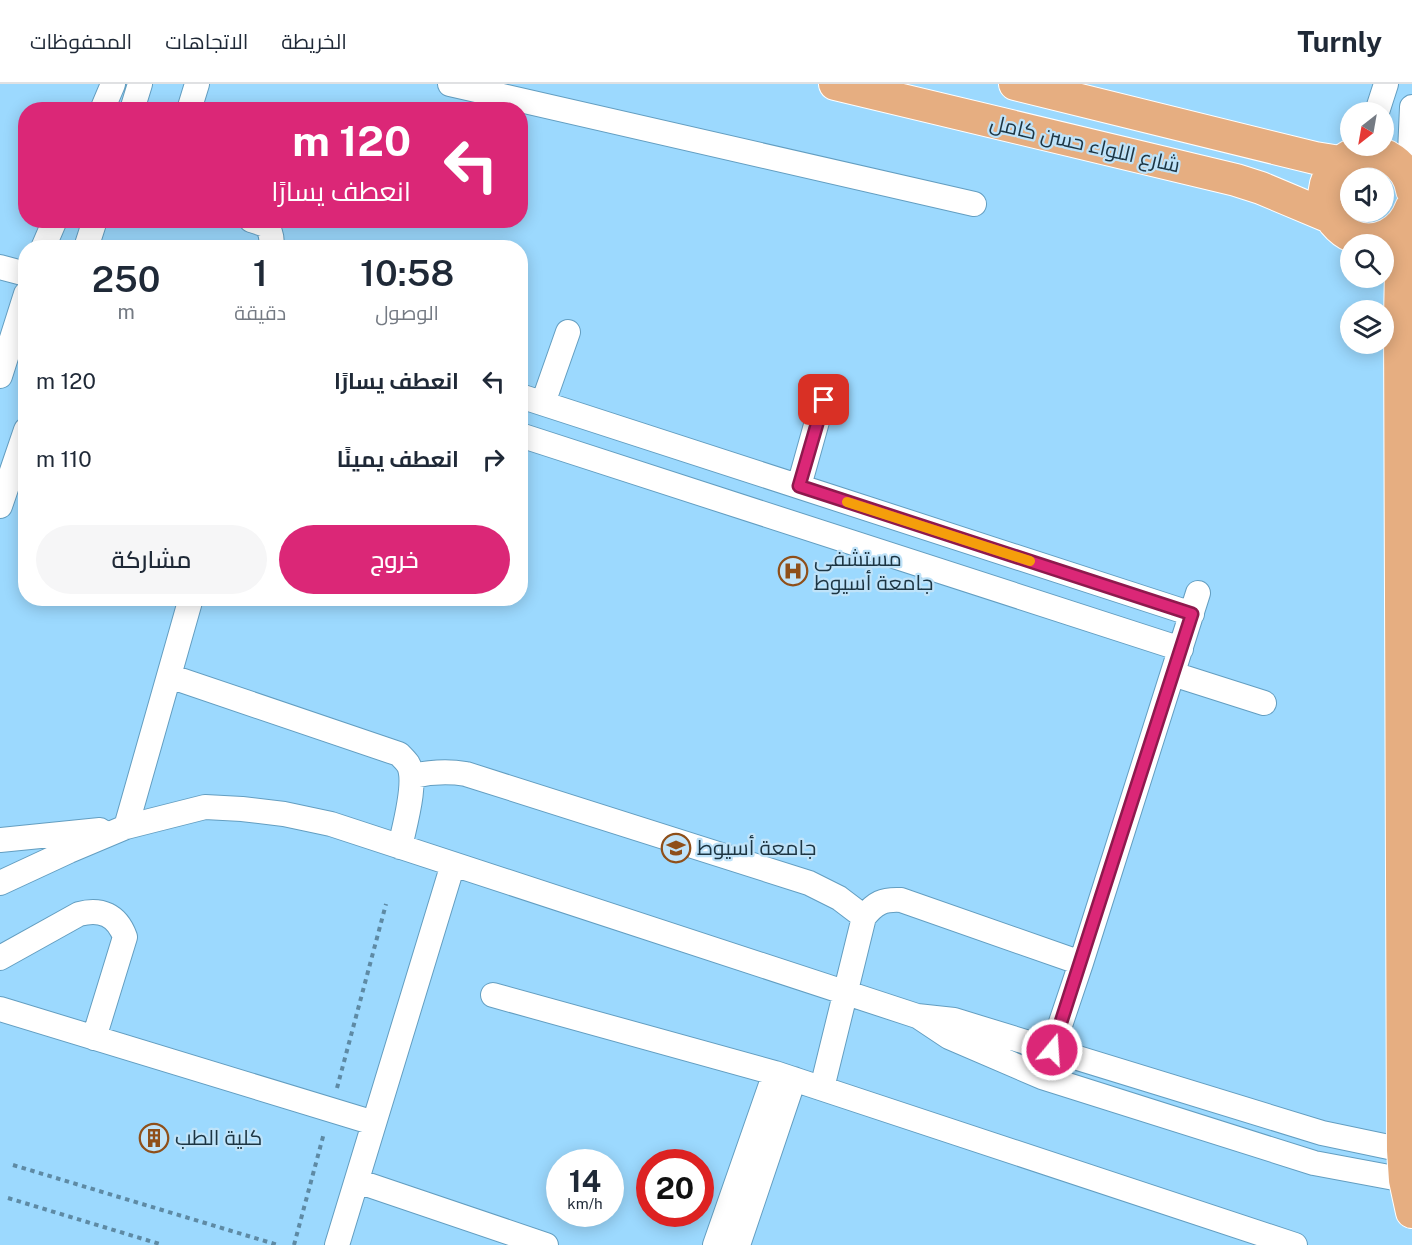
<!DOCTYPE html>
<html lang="ar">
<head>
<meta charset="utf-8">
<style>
  :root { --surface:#fff; --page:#f6f6f7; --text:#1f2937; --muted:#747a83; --line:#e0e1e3; --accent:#db2777 }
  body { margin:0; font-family:"Public Sans",Cairo,sans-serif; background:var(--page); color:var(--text); direction:rtl; height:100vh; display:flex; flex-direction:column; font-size:22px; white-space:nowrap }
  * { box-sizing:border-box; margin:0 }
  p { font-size:20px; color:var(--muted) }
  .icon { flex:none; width:33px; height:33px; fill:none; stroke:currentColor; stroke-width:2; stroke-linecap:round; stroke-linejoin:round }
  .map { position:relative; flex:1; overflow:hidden; direction:ltr }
  .sheet { position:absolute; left:18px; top:156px; width:510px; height:366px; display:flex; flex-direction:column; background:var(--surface); border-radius:24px; box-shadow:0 3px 15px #0003; direction:rtl }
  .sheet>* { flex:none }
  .hud { position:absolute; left:18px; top:18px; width:510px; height:126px; border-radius:24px; box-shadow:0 3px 15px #0003; direction:rtl; background:#db2777; color:#fff; overflow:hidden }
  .needle { width:39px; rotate:211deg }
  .fabs { position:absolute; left:1340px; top:18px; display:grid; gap:12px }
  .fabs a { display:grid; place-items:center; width:54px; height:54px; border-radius:50%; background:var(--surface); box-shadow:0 3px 15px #0003; font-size:30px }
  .speed { position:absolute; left:546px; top:1065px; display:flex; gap:12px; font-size:30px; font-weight:700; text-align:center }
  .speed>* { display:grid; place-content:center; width:78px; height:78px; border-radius:50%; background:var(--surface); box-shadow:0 3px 15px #0003; line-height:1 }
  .speed small { font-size:15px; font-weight:400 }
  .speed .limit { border:9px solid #d22; background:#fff; color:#111 }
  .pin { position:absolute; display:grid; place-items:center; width:51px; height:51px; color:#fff; margin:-26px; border-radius:12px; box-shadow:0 3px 9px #0006 }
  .me { position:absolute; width:66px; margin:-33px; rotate:18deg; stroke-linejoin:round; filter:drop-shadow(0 0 4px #0008) }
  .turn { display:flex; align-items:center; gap:21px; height:126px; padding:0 18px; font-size:27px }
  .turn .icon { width:78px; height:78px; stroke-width:2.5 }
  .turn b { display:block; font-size:42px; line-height:51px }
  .eta { display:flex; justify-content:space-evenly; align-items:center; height:102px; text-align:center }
  .eta b { font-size:36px; font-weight:600; line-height:42px }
  .button { display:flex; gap:12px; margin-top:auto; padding:12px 18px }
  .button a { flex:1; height:69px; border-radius:36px; background:var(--accent); color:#fff; font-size:24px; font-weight:600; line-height:69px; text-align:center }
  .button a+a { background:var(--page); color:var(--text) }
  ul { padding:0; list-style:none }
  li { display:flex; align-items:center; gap:18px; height:78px; padding:0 18px }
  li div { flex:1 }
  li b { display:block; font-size:22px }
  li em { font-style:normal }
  header { display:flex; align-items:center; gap:36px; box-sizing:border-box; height:84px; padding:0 30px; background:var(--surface); border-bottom:2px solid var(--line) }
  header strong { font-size:28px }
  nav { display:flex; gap:33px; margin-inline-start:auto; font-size:21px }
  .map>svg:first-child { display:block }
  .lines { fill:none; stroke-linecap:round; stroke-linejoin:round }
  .minor-casing { stroke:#639ec1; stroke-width:26 }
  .major-casing { stroke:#fff; stroke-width:34 }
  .path { stroke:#5e8aa4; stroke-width:4; stroke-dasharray:4.5 4.5; stroke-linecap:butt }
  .minor { stroke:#fff; stroke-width:24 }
  .major { stroke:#e6ae81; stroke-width:32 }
  .route-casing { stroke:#8e194d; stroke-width:15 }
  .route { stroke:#db2777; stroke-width:10 }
  .slow { stroke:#f59e0b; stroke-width:10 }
  .labels { text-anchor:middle; stroke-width:4.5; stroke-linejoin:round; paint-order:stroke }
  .street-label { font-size:21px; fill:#1c3543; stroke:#bfe3f9 }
  .poi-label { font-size:21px; fill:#1c3543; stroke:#bfe3f9; text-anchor:start }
</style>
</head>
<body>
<header>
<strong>Turnly</strong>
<nav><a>الخريطة</a><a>الاتجاهات</a><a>المحفوظات</a></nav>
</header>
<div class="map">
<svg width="1412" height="1161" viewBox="0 0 1412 1161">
  <rect width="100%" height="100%" fill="#9cd9fe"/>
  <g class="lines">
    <g class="minor-casing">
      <path id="minor" d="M450,0l524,120
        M102,26l11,-26
        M132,26l8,-26
        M189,26l8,-26
        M1377,28l9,-28
        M1409,92l3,-69
        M251,136l15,5c5,7 7,14 5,23
        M43,164l12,-28
        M86,164l9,-28
        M0,183l26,7
        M0,292l26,-82
        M520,312l672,218
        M543,319l25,-71
        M520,351l661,214
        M799,402l24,-86
        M0,422l26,-76
        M1173,590l91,29
        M169,592l230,78c3,3 7,7 9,10 10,17 -4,63 -8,83
        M413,692c18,-4 34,-5 53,-2l343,109 30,15 25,19
        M126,743l65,-229
        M0,756l100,-10
        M0,799l69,-32 57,-24 79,-20 37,2 42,5 47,10 586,192 37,4 368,113 81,17 9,3
        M0,874l79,-44c22,-6 38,1 46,23l-31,101
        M493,911l282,78 520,172
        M0,925l374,114
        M919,933l30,20 93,40 272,86 91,17 7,-3
        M1047,980l34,-101 117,-370
        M822,1004l42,-171c11,-14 19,-18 37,-17l180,63
        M357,1097l189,64
        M337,1161l116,-381
        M715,1161l60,-172
        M738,1161l56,-166"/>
    </g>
    <g class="major-casing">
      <path id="major" d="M835,0l401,96 25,8 69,29
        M1015,0l300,74 25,4
        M1411,124c-9,25 -35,38 -59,28 -8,-3 -13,-8 -18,-14 -31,-39 19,-91 59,-62 11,8 17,17 19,30
        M1408,131l-7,56 -1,48 3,831 2,30 7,32"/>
    </g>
    <path class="path" d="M337,1004l49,-184
      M13,1081l265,80
      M8,1114l155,47
      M294,1161l30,-112"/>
    <use href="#minor" class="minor"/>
    <use href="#major" class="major"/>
  </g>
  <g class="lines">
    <g class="route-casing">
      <path id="route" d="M824,316l-25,86 393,128 -140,436"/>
    </g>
    <use href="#route" class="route"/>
    <path class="slow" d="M847,418l183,59"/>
  </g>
  <defs>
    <g id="hospital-ring" transform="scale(1.5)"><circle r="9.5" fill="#bfe3f9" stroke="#8f4f19" stroke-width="1.5"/><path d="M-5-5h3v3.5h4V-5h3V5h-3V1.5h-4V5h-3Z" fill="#8f4f19"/></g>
    <g id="university-ring" transform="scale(1.5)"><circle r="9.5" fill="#bfe3f9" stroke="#8f4f19" stroke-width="1.5"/><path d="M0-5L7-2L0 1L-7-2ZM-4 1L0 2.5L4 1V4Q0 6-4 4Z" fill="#8f4f19"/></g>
    <g id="building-ring" transform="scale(1.5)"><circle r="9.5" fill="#bfe3f9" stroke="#8f4f19" stroke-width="1.5"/><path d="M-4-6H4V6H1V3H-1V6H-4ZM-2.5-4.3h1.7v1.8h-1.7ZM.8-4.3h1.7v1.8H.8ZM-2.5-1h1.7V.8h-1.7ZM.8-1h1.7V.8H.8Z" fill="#8f4f19"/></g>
  </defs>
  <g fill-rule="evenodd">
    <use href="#hospital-ring" x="793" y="487"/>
    <use href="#university-ring" x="676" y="764"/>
    <use href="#building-ring" x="154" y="1054"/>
  </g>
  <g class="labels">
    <g class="street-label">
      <text transform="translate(1085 60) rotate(13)" y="7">شارع اللواء حسن كامل</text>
    </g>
    <g class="poi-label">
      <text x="814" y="482">مستشفی<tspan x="814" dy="24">جامعة أسيوط</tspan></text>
      <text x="697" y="771">جامعة أسيوط</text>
      <text x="175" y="1061">كلية الطب</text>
    </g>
  </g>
</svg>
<div class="fabs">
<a><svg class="needle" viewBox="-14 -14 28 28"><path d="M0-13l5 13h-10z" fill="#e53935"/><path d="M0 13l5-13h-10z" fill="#747a83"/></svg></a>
<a><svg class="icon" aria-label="sound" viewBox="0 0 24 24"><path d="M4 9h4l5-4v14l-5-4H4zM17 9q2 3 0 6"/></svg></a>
<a><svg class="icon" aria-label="search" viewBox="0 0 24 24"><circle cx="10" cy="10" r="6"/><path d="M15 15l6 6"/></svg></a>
<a><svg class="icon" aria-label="layers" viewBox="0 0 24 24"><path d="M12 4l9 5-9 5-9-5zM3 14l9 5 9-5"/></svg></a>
</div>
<div class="speed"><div>14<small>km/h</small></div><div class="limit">20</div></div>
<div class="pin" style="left:824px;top:316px;background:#d93025"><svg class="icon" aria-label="arrive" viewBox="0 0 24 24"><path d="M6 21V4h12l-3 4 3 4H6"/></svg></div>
<svg class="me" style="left:1052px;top:966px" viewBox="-20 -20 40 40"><circle r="17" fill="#db2777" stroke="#fff" stroke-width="3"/><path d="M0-11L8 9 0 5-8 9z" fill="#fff"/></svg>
<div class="hud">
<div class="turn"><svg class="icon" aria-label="left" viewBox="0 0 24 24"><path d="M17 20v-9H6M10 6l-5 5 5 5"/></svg><div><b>120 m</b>انعطف يسارًا</div></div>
</div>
<section class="sheet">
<div class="eta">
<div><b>10:58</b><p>الوصول</p></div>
<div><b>1</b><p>دقيقة</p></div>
<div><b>250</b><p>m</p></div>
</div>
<ul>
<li><svg class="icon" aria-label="left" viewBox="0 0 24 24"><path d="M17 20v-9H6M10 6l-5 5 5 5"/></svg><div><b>انعطف يسارًا</b></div><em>120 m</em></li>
<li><svg class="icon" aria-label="right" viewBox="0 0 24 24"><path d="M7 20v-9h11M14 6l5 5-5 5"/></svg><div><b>انعطف يمينًا</b></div><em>110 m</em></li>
</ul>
<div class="button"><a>خروج</a><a>مشاركة</a></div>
</section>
</div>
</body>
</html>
